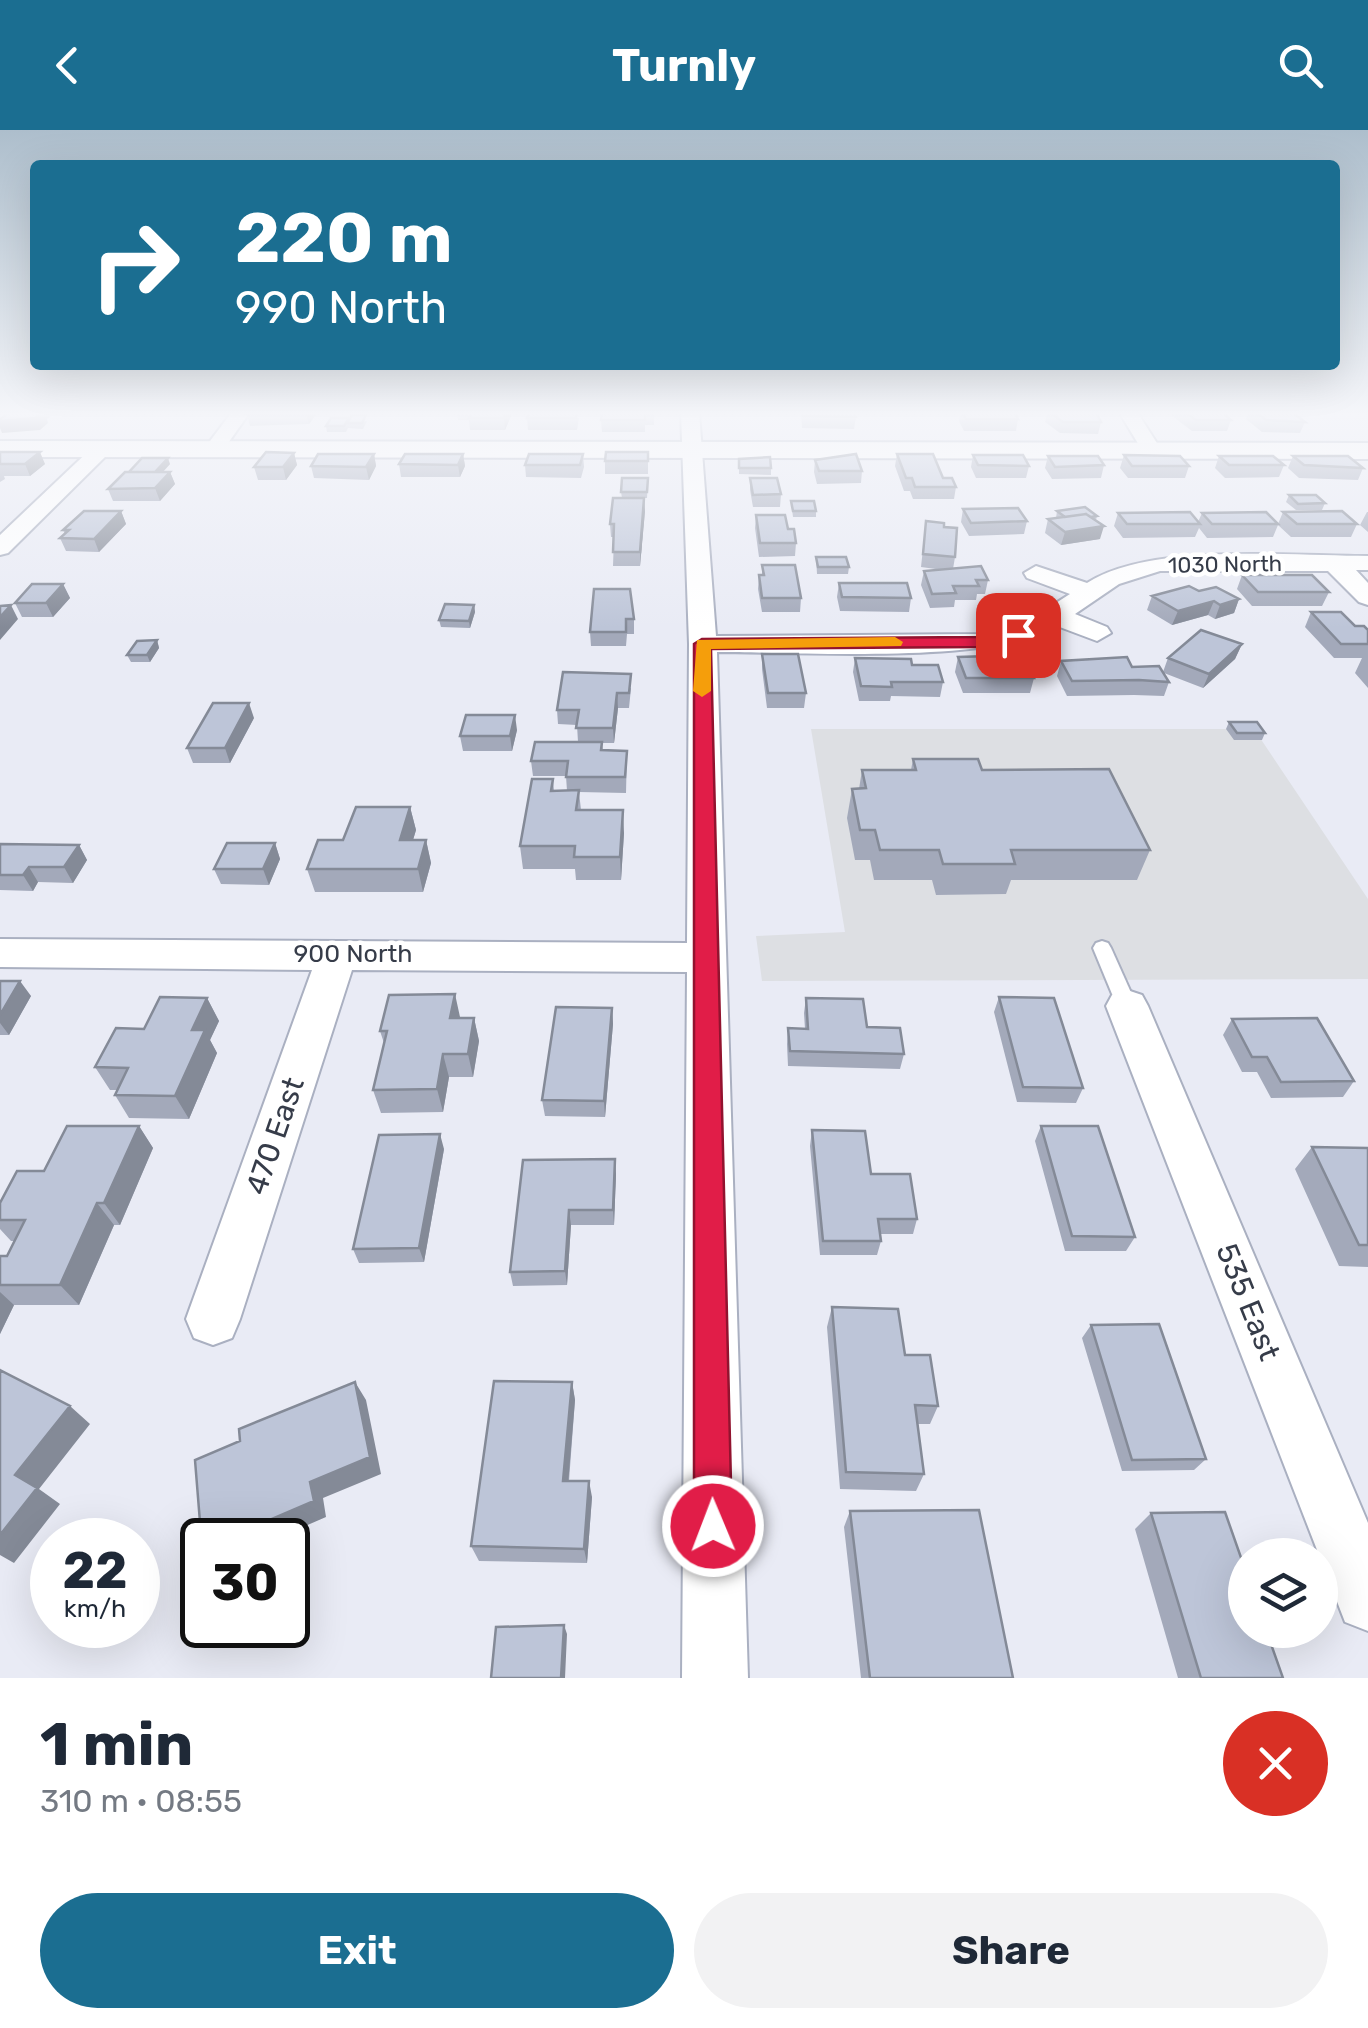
<!DOCTYPE html>
<html lang="en">
<head>
<meta charset="utf-8">
<style>
  :root { --surface:#fff; --page:#f2f2f3; --text:#1f2937; --muted:#747a83; --accent:#1b6e91 }
  body { margin:0; font-family:Rubik,sans-serif; background:var(--page); color:var(--text); height:100vh; display:flex; flex-direction:column; font-size:38px; white-space:nowrap }
  * { box-sizing:border-box; margin:0 }
  p { font-size:32px; color:var(--muted) }
  .icon { flex:none; width:55px; height:55px; fill:none; stroke:currentColor; stroke-width:2; stroke-linecap:round; stroke-linejoin:round }
  .map { position:relative; height:1548px; overflow:hidden }
  .side { display:flex; flex-direction:column; background:var(--surface); flex:1 }
  .side>* { flex:none }
  .guide { position:absolute; left:30px; top:30px; width:1310px; height:210px; border-radius:10px; box-shadow:0 10px 40px #0002; background:#1b6e91; color:#fff; overflow:hidden }
  .controls { position:absolute; left:1228px; top:1408px; display:grid; gap:20px }
  .controls a { display:grid; place-items:center; width:110px; height:110px; border-radius:50%; background:var(--surface); box-shadow:0 10px 40px #0002; font-size:50px }
  .speed { position:absolute; left:30px; top:1388px; display:flex; gap:20px; font-size:50px; font-weight:700; text-align:center }
  .speed>* { display:grid; place-content:center; width:130px; height:130px; border-radius:50%; background:var(--surface); box-shadow:0 10px 40px #0002; line-height:1 }
  .speed small { font-size:25px; font-weight:400 }
  .speed .limit { border:5px solid #111; border-radius:15px; background:#fff; color:#111 }
  .pin { position:absolute; display:grid; place-items:center; width:85px; height:85px; color:#fff; margin:-42px; border-radius:20px; box-shadow:0 5px 15px #0006 }
  .me { position:absolute; width:110px; margin:-55px; rotate:359deg; stroke-linejoin:round; filter:drop-shadow(0 0 8px #0008) }
  .turn { display:flex; align-items:center; gap:35px; height:210px; padding:0 40px; font-size:45px }
  .turn .icon { width:130px; height:130px; stroke-width:2.5 }
  .turn b { display:block; font-size:70px; line-height:85px }
  .round { display:grid; place-items:center; flex:none; width:105px; height:105px; border-radius:52px; background:var(--page) }
  .summary { display:flex; align-items:center; justify-content:space-between; height:170px; padding:0 40px }
  h1 { font-size:60px; font-weight:700; line-height:75px }
  .cta { display:flex; gap:20px; margin-top:auto; padding:20px 40px }
  .cta a { flex:1; height:115px; border-radius:60px; background:var(--accent); color:#fff; font-size:40px; font-weight:700; line-height:115px; text-align:center }
  .cta a+a { background:var(--page); color:var(--text) }
  header { display:flex; justify-content:space-between; align-items:center; height:130px; padding:0 40px; background:var(--accent); color:#fff; font-size:45px; font-weight:700 }
  .map>svg:first-child { display:block }
  .parking { fill:#dddfe3 }
  .lines { fill:none; stroke-linecap:round; stroke-linejoin:round }
  .service-casing { stroke:#aab0c1; stroke-width:4 }
  .minor-casing { stroke:#aab0c1; stroke-width:4 }
  .tertiary-casing { stroke:#aab0c1; stroke-width:4 }
  .service { fill:#fff; fill-rule:evenodd }
  .minor { fill:#fff; fill-rule:evenodd }
  .tertiary { fill:#fff; fill-rule:evenodd }
  .wall { fill:#a3a9ba }
  .shaded-wall { fill:#848a97 }
  .building { fill:#bdc5d8; stroke:#848a97; stroke-width:2.5 }
  .route { fill:#e11d48; stroke:#92132f; stroke-width:2.5 }
  .slow { fill:#f59e0b }
  .labels { text-anchor:middle; stroke-width:9; stroke-linejoin:round; paint-order:stroke }
  .far-street-label { font-size:22px; fill:#363c49; stroke:#fff }
  .street-label { font-size:25px; fill:#363c49; stroke:#fff }
  .near-street-label { font-size:30px; fill:#363c49; stroke:#fff }
</style>
</head>
<body>
<header><svg class="icon" aria-label="back" viewBox="0 0 24 24"><path d="M15 5l-7 7 7 7"/></svg>Turnly<svg class="icon" aria-label="search" viewBox="0 0 24 24"><circle cx="10" cy="10" r="6"/><path d="M15 15l6 6"/></svg></header>
<div class="map">
<svg width="1368" height="1548" viewBox="0 0 1368 1548">
  <rect width="100%" height="100%" fill="#e9ebf5"/>
  <path class="parking" d="M811,599h443l114,170v80l-606,2 -6,-45 89,-4z"/>
  <g class="lines">
    <g class="service-casing">
      <path id="service" d="M1102,811l6,2 3,5 26,58 -3,5h-14l-3,-5 -24,-58 3,-5z"/>
    </g>
    <g class="minor-casing">
      <path id="minor" d="M232,282h18l-29,41h-14l-3,-4z
        M681,282h18l17,224 262,-2 48,-12 44,-28 -43,-16 -3,-5 12,-7 51,17c63,-41 204,-27 281,-27v14h-12l12,13v22l-9,-3 -31,-31h-168l-41,13 -44,30 32,13 4,6 -14,8 -40,-15c-60,39 -262,26 -340,26l31,1026h-66l5,-706 -335,-2 -112,349 -8,19 -19,7 -19,-7 -8,-19 126,-349 -312,-3v-28l687,4 2,-299z
        M1119,282h18l25,39 -3,4h-14z
        M102,313l7,2v8l-101,100 -8,2v-20l95,-90z
        M1127,860l15,5 6,11 220,517v108l-23,-9 -239,-616 6,-11z"/>
    </g>
    <g class="tertiary-casing">
      <path id="tertiary" d="M0,311l1368,2v16l-1368,-2z"/>
    </g>
    <use href="#service" class="service"/>
    <use href="#minor" class="minor"/>
    <use href="#tertiary" class="tertiary"/>
  </g>
  <path class="wall" d="M244,282h74l-9,12 -59,2 -3,-12 1,-1h-3z
    M654,282v13h-9v7h-43l-1,-12z
    M801,282h53l2,5 -2,12 -52,-1z
    M896,282h33l-1,2h-31z
    M961,282h53l4,7 -2,12h-52l-5,-10z
    M1047,282l54,10 -3,12 -38,-1 -15,-11z
    M1173,282h49l9,8 -4,11h-35l-21,-16z
    M1249,282h43l13,10 -5,11 -38,-1 -16,-13z
    M457,284l54,2 -6,14h-35l-1,-10h-11z
    M527,288h52l-2,12h-49z
    M367,291l-4,8 -15,-1 -2,4h-19l-1,-6z
    M0,322l45,12 -15,12h-26l1,3 -5,3z
    M648,322v22h-43v-13z
    M294,323l3,12 -11,15h-28l-4,-13z
    M374,324l2,12 -7,14 -55,-2 -3,-12z
    M463,324l2,12 -5,11h-59l-2,-13z
    M583,324l1,13 -3,11 -55,-1 -1,-12z
    M897,324l46,24 13,9 -2,12h-41l-3,-8h-6l-9,-25z
    M973,325l56,11 -3,12h-50l-5,-11z
    M1124,325l65,11 -4,12h-57l-8,-10z
    M1048,326l56,9 -3,13 -49,1 -7,-11z
    M1219,326l65,9 -5,12 -54,1 -10,-10z
    M1293,326l70,12 -5,12 -59,-2 -11,-10z
    M739,329l32,9v7l-32,-1z
    M815,330l47,11 -1,12 -44,1 -3,-12z
    M170,334l-7,8h7l5,12 -15,17h-47l-5,-12 21,-17z
    M648,348l-1,20h-25l-1,-6z
    M750,348l31,16 -1,13h-27l-3,-17z
    M1289,365l36,8 -3,7h-26l-10,-8z
    M791,371l25,10v6h-23z
    M963,379l64,12 -3,13 -55,2 -8,-14z
    M121,381l5,13 -27,28 -33,-1 -6,-13 5,-4 -2,-4z
    M645,381l-5,55h-27l1,-29h-3l-1,-13z
    M1057,381l40,5 -1,4 4,19 -39,6 -16,-12 3,-14 8,-1z
    M1283,382l74,12 -6,13h-60l-13,-12 -5,12 -66,1 -8,-10 -4,9 -72,1 -9,-12 4,-13 80,9 4,-9 76,11z
    M1367,382h1v20l-8,-7z
    M756,385l40,28 -1,13 -36,1 -4,-29z
    M926,391l18,6 11,30 -2,12 35,11 -3,14h-8l-1,6h-21l-1,7 -24,1 -9,-23 3,-14 19,-1 -22,-3z
    M816,427l33,10 -1,7h-31z
    M762,435l39,33 -1,14h-38l-4,-23 1,-14h3z
    M1242,445l87,17 -7,14h-70l-15,-17z
    M839,453l72,15 -2,14 -69,-1 -3,-14z
    M63,454l7,14 -17,19h-31l-7,-14z
    M594,459l40,30v15h-7l-1,12h-35l-1,-14z
    M1199,461l40,8 -5,14 -19,6 -7,-4 -36,10 -25,-15 5,-14z
    M474,475l1,7 -5,16 -29,-1 -2,-7z
    M1311,482l57,18v28h-34l-29,-31z
    M157,510l2,8 -9,14h-19l-4,-7z
    M1242,514l-7,15 -32,29 -39,-15 5,9 -5,14 -30,-1 -67,1 -10,-20 4,-15 71,6 31,5 5,-14z
    M762,524l44,39 -2,15h-37l-5,-39z
    M958,527l76,21 -4,15h-67l-8,-21z
    M855,528l57,7 31,17 -3,15 -49,-1 -1,5h-31l-6,-29z
    M1362,528h6v30l-13,-15z
    M631,558l-2,20h-11l-4,35h-12l1,7 24,1 -1,42 -47,-1 2,18 43,23 -3,47h-45l-1,-11h-52l-3,-23 33,-67 1,12h13l-1,-15h-33l-2,-15 47,-19 -1,-17 -19,-1 -1,-14z
    M254,588l-24,45h-37l-6,-15z
    M1229,592l36,11 -3,7h-28l-8,-11z
    M517,600l-5,21h-49l-3,-15z
    M913,629l69,11 168,80 -13,30h-126l-5,14 -70,1 -4,-15h-58l-4,-20h-15l-8,-42 5,-29h7l3,-19h49z
    M410,677l6,23 -3,10h13l5,23 -8,29h-108l-8,-23 36,-29z
    M275,713l5,16 -11,26 -48,-1 -7,-15z
    M0,714l79,1 8,15 -14,23 -35,-1 -5,9 -33,-1z
    M0,851l31,15 -22,39h-9z
    M999,867l84,91 -7,15 -59,-1 -23,-90z
    M207,868l12,23 -9,19 7,13 -28,66 -60,-1 -14,-23 2,-5h-7l-15,-23 49,-38z
    M806,868l61,29 37,27 -4,15 -112,-3 -1,-22 1,-16 17,1 -1,-16z
    M612,878l1,16 -8,93 -60,-1 -3,-16z
    M460,888h14l5,23 -6,36h-24l-6,35 -62,1 -8,-23 11,-47 -4,-12z
    M1232,889l122,62 -11,16 -72,1 -14,-26h-15l-19,-37z
    M139,996l14,22 -33,77h-6l-35,80h-65l-14,29v-78h7l7,-15h-3l-11,-12v-26l44,-32z
    M1041,996l94,111 -9,14h-61l-30,-110z
    M812,1000l59,44 46,45 -4,15h-33l1,7 -4,14h-57l-10,-109z
    M1312,1017l56,1v119l-29,-1 -44,-97z
    M444,1019l-20,113 -65,1 -6,-14z
    M523,1030l93,14 -2,51h-43l-4,60 -54,1 -3,-14z
    M832,1177l73,48 33,51 -8,18h-13l7,50 -8,17 -76,-2 -13,-162z
    M1091,1195l115,134 -12,11 -72,1 -40,-133z
    M572,1252l3,18 -6,81 23,16 -5,66 -108,-2 -8,-15z
    M850,1381l163,167h-152l-17,-151z
    M1151,1383l132,165h-105l-43,-149z"/>
  <path class="shaded-wall" d="M38,282h10l2,5 -3,2 1,4 -8,7 -38,3 -2,-5v-7z
    M307,282h11l-9,12 -3,-11z
    M507,282h4v4l-6,14 -1,-12z
    M40,322l5,12 -15,12 -5,-12z
    M294,323l3,12 -11,15 -3,-13z
    M374,324l2,12 -7,14 -3,-13z
    M463,324l2,12 -5,11 -2,-12z
    M168,328l2,6 -13,14 -2,-6z
    M170,342l5,12 -15,17 -5,-13z
    M644,368l1,13 -5,55v-14z
    M121,381l5,13 -27,28 -5,-13z
    M1104,396l-4,13 -39,6 4,-13z
    M63,454l7,14 -17,19 -7,-14z
    M1239,469l-5,14 -19,6 5,-14z
    M1214,471l-6,14 -36,10 6,-14z
    M11,475l7,14 -18,21v-23z
    M474,475l1,7 -5,16 -1,-7z
    M157,510l2,8 -9,14 -3,-7z
    M1242,514l-7,15 -32,29 6,-14z
    M617,563l1,15 -4,35 -1,-15z
    M249,573l5,15 -24,45 -5,-15z
    M515,585l2,15 -5,21 -2,-15z
    M410,677l6,23 -10,33 -6,-23z
    M623,680l1,23 -3,47 -1,-23z
    M426,710l5,23 -8,29 -5,-23z
    M275,713l5,16 -11,26 -6,-16z
    M79,715l8,15 -14,23 -9,-16z
    M29,737l9,15 -5,9 -10,-16z
    M20,851l11,15 -22,39 -9,-12v-8z
    M455,864l5,23 -10,1z
    M207,868l12,23 -9,19 7,13 -28,66 -14,-23 17,-66z
    M612,878l1,16 -8,93 -1,-16z
    M474,888l5,23 -6,36 -5,-23z
    M443,924l6,23 -6,35 -6,-23z
    M139,996l14,22 -33,77 -16,-22z
    M440,1004l4,15 -20,113 -5,-14z
    M615,1029l1,15 -2,51 -1,-15z
    M97,1073l17,22 -35,80 -19,-20z
    M569,1080l2,15 -4,60 -2,-14z
    M0,1162l14,13 -14,29z
    M355,1252l11,18 15,74 -58,24 3,19 -53,23h-50l87,-58z
    M572,1252l3,18 -8,97 -4,-16z
    M70,1276l20,18 -51,65 21,15 -46,59 -14,-8v-20l15,-60z
    M589,1351l3,16 -5,66 -3,-14z
    M564,1495l3,9 -2,44h-4z"/>
  <path class="building" d="M10,282h33l-8,6 -35,3v-2z
    M249,282h58l-60,2z
    M472,282h35l-3,6h-35z
    M529,282h48l-1,6h-49z
    M602,282h52v1h-9v7h-44z
    M802,282h52l2,5 -53,-1z
    M962,282h52l4,7h-52z
    M1049,282h47l5,10h-38z
    M1185,282h37l9,8h-35z
    M1256,282h36l13,10 -39,-2z
    M352,285h14l-4,8h-15z
    M331,288h18l-5,8h-18z
    M0,322h40l-15,12h-25z
    M266,322l28,1 -11,14h-29z
    M606,322h42v9h-43z
    M318,324h56l-8,13 -55,-1z
    M405,324h58l-5,11 -59,-1z
    M529,324h54l-3,11h-55z
    M856,324l6,17h-43l-4,-11z
    M897,324h36l10,24h9l4,9h-41l-3,-9h-6z
    M973,325h50l6,11 -51,-1z
    M1124,325l56,1 9,10h-57z
    M1048,326h50l6,9 -49,2z
    M1219,326h54l11,9h-55z
    M1293,326h55l15,12 -59,-3z
    M770,327l1,11h-32v-9z
    M142,328h26l-13,14h-26z
    M125,342h45l-15,16 -47,1z
    M622,348h26l-1,14h-26z
    M750,348h27l4,16 -28,1z
    M1289,365h27l9,8 -27,1z
    M613,368h31l-4,54h-27l1,-28h-4z
    M791,371h23l2,10h-23z
    M1085,377l12,9 -6,1 -5,-3 -21,3 -8,-6z
    M1018,378l9,13 -56,2 -8,-14z
    M84,381h37l-27,28 -34,-1 9,-8h-6z
    M1342,381l15,13h-60l-14,-12z
    M1190,382l10,12h-73l-9,-11z
    M1266,382l12,12h-66l-10,-11z
    M1086,384l18,12 -39,6 -17,-13z
    M756,385h29l3,14h6l2,14h-36z
    M926,391l18,2v4l13,1 -2,29 -32,-3z
    M816,427h30l3,10h-31z
    M762,435h33l6,33h-39l-3,-23h5z
    M981,436l7,14h-12l3,6h-26l3,7 -24,1 -8,-23z
    M1242,445h70l17,17h-71z
    M839,453h68l4,15 -69,-1z
    M32,454h31l-17,19h-31z
    M1189,456l10,5 17,-4 23,12 -19,6 -6,-4 -36,10 -26,-15z
    M594,459h36l4,30h-8v13h-36z
    M445,474l29,1 -5,16 -30,-1z
    M11,475l-11,12v-11z
    M1311,482h30l14,14h9l4,4v14h-27z
    M1201,500l41,14 -33,30 -41,-16z
    M157,510l-10,15h-20l10,-14z
    M762,524h36l8,39h-38z
    M1024,525l10,23h-68l-8,-21z
    M1127,527l5,10 27,-1 10,16 -30,-2 -67,1 -11,-20z
    M855,528l56,1 1,6h26l5,17h-52l1,5 -31,-1z
    M563,542l68,2 -2,19h-12l-4,35h-37l3,-18h-22z
    M213,573h36l-24,45h-38z
    M466,585h49l-5,21h-50z
    M1229,592h28l8,11h-28z
    M535,612h67l-1,8 26,1 -2,26h-59l2,-16h-37z
    M913,629h65l4,11 127,-1 41,81h-139l4,14h-72l-4,-14h-59l-5,-20h-15l-8,-41 14,-1 -4,-18h54z
    M532,649h21l-2,12 28,-1 -3,20h47l-3,47h-46l1,-11h-55z
    M356,677h54l-10,33h26l-8,29h-111l11,-29h25z
    M227,713h48l-12,26h-49z
    M0,714l79,1 -15,22h-35l-6,8h-23z
    M0,851h20l-20,34z
    M455,864l-5,24h24l-6,36h-25l-6,35 -64,1 14,-59h-7l9,-36z
    M160,867l47,1 -15,32h13l-30,66 -60,-1 13,-27 -33,-1 21,-39 28,1z
    M999,867l55,1 29,90 -60,-1z
    M806,868l57,1 4,28 33,1 4,26 -114,-3 -2,-23 20,1z
    M556,877l56,1 -8,93 -62,-1z
    M1317,888l37,63 -73,1 -14,-25h-15l-20,-38z
    M67,996h72l-35,77h-7l-37,82h-60v-29h7l18,-36h-25v-17l17,-32h27z
    M1041,996h57l37,111 -63,-1z
    M812,1000l53,1 6,43h39l7,45h-39l3,22h-58z
    M440,1004l-21,114 -66,1 26,-114z
    M1312,1017l56,1v97h-9z
    M615,1029l-2,51h-44l-4,61 -55,1 13,-112z
    M832,1177l66,2 7,46h25l8,51 -23,-1 9,69 -78,-2z
    M1159,1194l47,135 -74,1 -41,-135z
    M0,1240l70,36 -55,69 22,13 -37,47z
    M494,1251l78,1 -9,99h26l-5,68 -113,-3z
    M355,1252l15,75 -60,25 4,19 -91,39h-21v7l-7,-87 45,-19 -1,-12z
    M979,1380l34,168h-143l-20,-167z
    M1225,1382l20,57v61h21l17,48h-82l-50,-165z
    M564,1495l-3,53h-70l5,-51z"/>
  <linearGradient id="sky" x2="0" y2="1"><stop stop-color="#adbecc"/><stop offset="0.57" stop-color="#f5f6fa"/><stop offset="1" stop-color="#f5f6fa" stop-opacity="0"/></linearGradient>
  <rect width="1368" height="498" fill="url(#sky)"/>
  <path class="route" d="M1018,500l6,2v7l-46,8 -267,2 21,877 -6,13 -13,6 -13,-6 -6,-13v-882l8,-5 276,-2z"/>
  <path class="slow" d="M895,507l8,5 -2,4 -190,3v42l-9,6 -9,-6 4,-51z"/>
  <g class="labels">
    <g class="far-street-label">
      <text transform="translate(1225 434) rotate(-1)" y="8">1030 North</text>
    </g>
    <g class="street-label">
      <text x="353" y="832">900 North</text>
    </g>
    <g class="near-street-label">
      <text transform="translate(275 1006) rotate(-71)" y="10">470 East</text>
      <text transform="translate(1248 1172) rotate(68)" y="10">535 East</text>
    </g>
  </g>
</svg>
<div class="controls">
<a><svg class="icon" aria-label="layers" viewBox="0 0 24 24"><path d="M12 4l9 5-9 5-9-5zM3 14l9 5 9-5"/></svg></a>
</div>
<div class="speed"><div>22<small>km/h</small></div><div class="limit">30</div></div>
<div class="pin" style="left:1018px;top:505px;background:#d93025"><svg class="icon" aria-label="arrive" viewBox="0 0 24 24"><path d="M6 21V4h12l-3 4 3 4H6"/></svg></div>
<svg class="me" style="left:713px;top:1396px" viewBox="-20 -20 40 40"><circle r="17" fill="#e11d48" stroke="#fff" stroke-width="3"/><path d="M0-11L8 9 0 5-8 9z" fill="#fff"/></svg>
<div class="guide">
<div class="turn"><svg class="icon" aria-label="right" viewBox="0 0 24 24"><path d="M7 20v-9h11M14 6l5 5-5 5"/></svg><div><b>220 m</b>990 North</div></div>
</div>
</div>
<section class="side">
<div class="summary"><div><h1>1 min</h1><p>310 m · 08:55</p></div><a class="round" style="background:#d93025;color:#fff"><svg class="icon" aria-label="close" viewBox="0 0 24 24"><path d="M6 6l12 12M18 6L6 18"/></svg></a></div>
<div class="cta"><a>Exit</a><a>Share</a></div>
</section>
</body>
</html>
